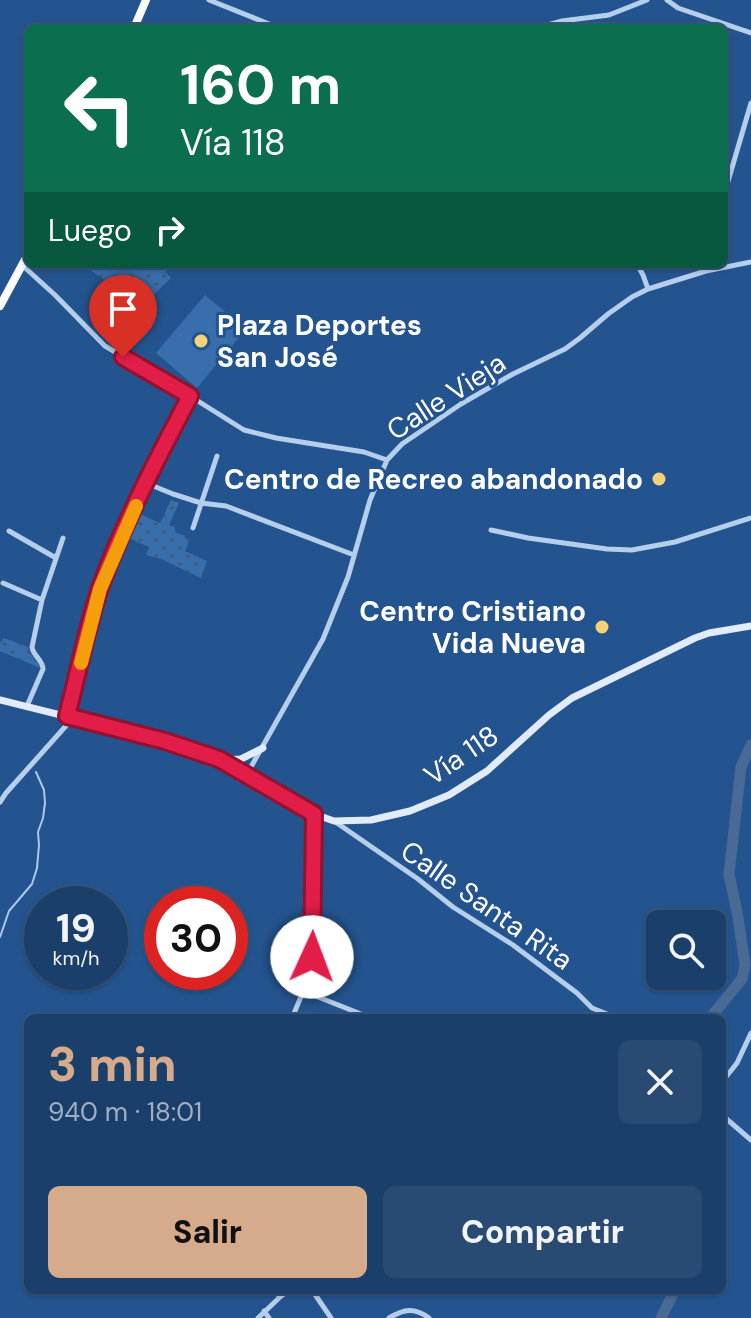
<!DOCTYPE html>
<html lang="es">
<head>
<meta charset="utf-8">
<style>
  :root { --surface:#1b3f6b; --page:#284a73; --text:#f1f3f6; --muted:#a0afc1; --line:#39587e; --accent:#d6ab8b }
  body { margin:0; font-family:"DM Sans",sans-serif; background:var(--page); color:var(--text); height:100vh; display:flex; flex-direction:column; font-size:30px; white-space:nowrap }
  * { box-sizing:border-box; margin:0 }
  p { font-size:26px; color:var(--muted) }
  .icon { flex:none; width:44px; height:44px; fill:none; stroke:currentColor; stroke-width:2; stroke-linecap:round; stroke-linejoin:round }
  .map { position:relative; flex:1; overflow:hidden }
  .details { position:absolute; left:24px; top:1014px; width:702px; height:280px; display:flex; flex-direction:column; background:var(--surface); border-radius:12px; box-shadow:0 2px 6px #0004,0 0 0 2px var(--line) }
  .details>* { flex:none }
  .hud { position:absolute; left:24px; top:24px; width:704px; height:244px; border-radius:12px; box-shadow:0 2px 6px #0004,0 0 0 2px var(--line); background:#0b6e4f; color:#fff; overflow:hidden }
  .fabs { position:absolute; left:646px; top:910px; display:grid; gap:16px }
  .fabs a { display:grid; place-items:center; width:80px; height:80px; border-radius:12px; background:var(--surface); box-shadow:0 2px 6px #0004,0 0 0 2px var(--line); font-size:40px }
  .speed { position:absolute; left:24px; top:886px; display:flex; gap:16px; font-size:40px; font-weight:700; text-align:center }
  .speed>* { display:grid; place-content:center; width:104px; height:104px; border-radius:50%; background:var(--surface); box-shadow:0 2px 6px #0004,0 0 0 2px var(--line); line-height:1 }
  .speed small { font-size:20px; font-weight:400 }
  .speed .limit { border:12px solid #d22; background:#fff; color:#111 }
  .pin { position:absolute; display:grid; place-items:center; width:68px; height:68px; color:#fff; margin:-82px -34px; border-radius:50% 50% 50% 0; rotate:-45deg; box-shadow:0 0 8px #0007 }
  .pin .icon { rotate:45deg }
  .me { position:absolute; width:88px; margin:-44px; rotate:2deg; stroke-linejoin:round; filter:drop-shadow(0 0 6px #0008) }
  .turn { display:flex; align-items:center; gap:28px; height:168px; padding:0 24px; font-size:36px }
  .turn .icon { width:104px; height:104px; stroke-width:2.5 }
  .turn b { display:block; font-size:56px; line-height:68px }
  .then { display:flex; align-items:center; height:76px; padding:0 24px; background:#0003; gap:16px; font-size:30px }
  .round { display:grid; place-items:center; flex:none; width:84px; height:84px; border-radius:12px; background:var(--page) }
  .head { display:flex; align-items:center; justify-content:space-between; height:136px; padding:0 24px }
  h1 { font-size:48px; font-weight:800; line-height:60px; color:var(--accent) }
  .button { display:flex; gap:16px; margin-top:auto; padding:16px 24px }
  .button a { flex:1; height:92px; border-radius:12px; background:var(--accent); color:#111; font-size:32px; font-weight:800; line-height:92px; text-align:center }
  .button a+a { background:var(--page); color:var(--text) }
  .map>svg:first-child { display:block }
  .grass { fill:#396eac }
  .park { fill:url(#park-dots) }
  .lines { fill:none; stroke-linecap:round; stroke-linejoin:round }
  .stream { stroke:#a9c9ec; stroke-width:2 }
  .river { stroke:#496a94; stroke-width:11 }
  .minor { stroke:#b5ceec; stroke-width:5 }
  .secondary { stroke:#e1ebf9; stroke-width:7 }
  .primary { stroke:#fafcff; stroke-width:8 }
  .route-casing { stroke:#92132f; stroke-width:20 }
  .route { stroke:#e11d48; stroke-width:14 }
  .slow { stroke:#f59e0b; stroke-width:14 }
  .poi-dot { fill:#f6d179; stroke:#24548f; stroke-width:3 }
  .labels { text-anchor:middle; stroke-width:6; stroke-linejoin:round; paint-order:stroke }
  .poi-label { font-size:28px; font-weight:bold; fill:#fff; stroke:#24548f; text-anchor:end }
  .street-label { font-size:28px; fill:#fff; stroke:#24548f }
</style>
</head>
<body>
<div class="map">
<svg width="751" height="1318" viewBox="0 0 751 1318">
  <defs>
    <pattern id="park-dots" width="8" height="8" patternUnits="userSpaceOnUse" patternTransform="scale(2)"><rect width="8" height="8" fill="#396eac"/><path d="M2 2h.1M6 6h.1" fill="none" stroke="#445a72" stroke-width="1.8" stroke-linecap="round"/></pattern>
  </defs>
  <rect width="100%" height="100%" fill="#24548f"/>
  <path class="grass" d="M205,295l41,34 -49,59 -41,-35z"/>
  <path class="park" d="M81,264h92l-8,8 6,6 -63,60 -8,-9 24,-36z
    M171,500l8,3 -10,22 6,2v5l10,4 -1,2 6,1 -5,12 22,10 -6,17 -40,-19 -15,-4 3,-8 -20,-9 11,-24 20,9z
    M4,638l24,9c1,9 10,13 12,21l-40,-17v-8z"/>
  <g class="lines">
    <path class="stream" d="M0,937l9,-26 23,-27 5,-16 2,-23 -1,-13 5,-14 2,-15 -1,-13 -8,-18"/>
    <path class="river" d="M710,1018l32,-39 3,-14 -7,-48 -9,-43 12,-107 10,-22
      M661,1318l14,-28"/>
    <path class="minor" d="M209,0l70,28
      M667,0l11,8 73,25
      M537,28l25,-7 47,-6 38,-15
      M724,195l27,-92
      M637,264l6,11 5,14
      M22,265l33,30 50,51 85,50 54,34 32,8 88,14 23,8
      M146,483l27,11 28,9 25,3 128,49
      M193,528l24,-72
      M491,530l37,8 79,11 25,1 43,-8 76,-24
      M9,531l47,27
      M3,583l39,17
      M27,706l16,-37c0,-9 -10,-13 -11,-22l10,-47 21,-62
      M67,716l33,-127 8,-22 38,-84 44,-87
      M247,774l76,-135 25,-62 22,-77 17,-40 15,-16 59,-40 52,-30 52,-25 15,-11 28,-24 24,-17 16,-8 58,-18 45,-9
      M0,802l6,-9 67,-75
      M334,821l84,58 35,28 60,38 64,48 15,15 25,10
      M303,991l68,27
      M292,1018l16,-38 4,-23 2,-143
      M722,1082l15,-19 14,-30
      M722,1115l29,25
      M312,1290l19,28
      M280,1297l9,-7
      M264,1311l5,7
      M258,1318l21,-20v-8
      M389,1318c15,-9 25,-11 40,0"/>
    <path class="secondary" d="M0,700l165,41 63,22 86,51 20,7 37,-1 39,-9 39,-16 38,-24 62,-56 23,-17 123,-60 14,-5 42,-7
      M224,760l17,-1 22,-11"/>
    <path class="primary" d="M134,28l12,-28
      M0,306l28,-52"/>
  </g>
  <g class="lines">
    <g class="route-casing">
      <path id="route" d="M123,357l67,39c-32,61 -65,124 -89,189 -14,41 -23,89 -34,131l98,25 54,18 95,55 -2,143"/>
    </g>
    <use href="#route" class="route"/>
    <path class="slow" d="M81,663l19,-74 36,-83"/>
  </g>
  <g class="poi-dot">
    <circle cx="201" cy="341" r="8"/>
    <circle cx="659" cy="479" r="8"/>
    <circle cx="602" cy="627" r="8"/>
  </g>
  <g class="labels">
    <g class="poi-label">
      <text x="217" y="335" text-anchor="start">Plaza Deportes<tspan x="217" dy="32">San José</tspan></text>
      <text x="643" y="489">Centro de Recreo abandonado</text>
      <text x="586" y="621">Centro Cristiano<tspan x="586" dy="32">Vida Nueva</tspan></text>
    </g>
    <g class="street-label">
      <text transform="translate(446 396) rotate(-33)" y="10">Calle Vieja</text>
      <text transform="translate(461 755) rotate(-34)" y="10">Vía 118</text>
      <text transform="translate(487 905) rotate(35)" y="10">Calle Santa Rita</text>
    </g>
  </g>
</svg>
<div class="fabs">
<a><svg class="icon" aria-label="search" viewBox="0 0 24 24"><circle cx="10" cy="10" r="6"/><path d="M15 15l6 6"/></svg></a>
</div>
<div class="speed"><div>19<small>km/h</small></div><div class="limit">30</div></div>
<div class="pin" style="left:123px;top:357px;background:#d93025"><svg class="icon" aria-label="arrive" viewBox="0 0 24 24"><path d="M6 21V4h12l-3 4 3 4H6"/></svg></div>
<svg class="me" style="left:312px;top:957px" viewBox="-20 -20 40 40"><circle r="19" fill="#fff"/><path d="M0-13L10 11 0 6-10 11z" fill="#e11d48"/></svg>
<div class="hud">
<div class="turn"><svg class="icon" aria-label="left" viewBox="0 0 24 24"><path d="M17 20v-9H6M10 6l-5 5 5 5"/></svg><div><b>160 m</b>Vía 118</div></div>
<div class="then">Luego<svg class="icon" aria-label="right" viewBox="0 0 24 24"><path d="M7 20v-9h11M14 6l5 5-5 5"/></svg></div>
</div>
<section class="details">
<div class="head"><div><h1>3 min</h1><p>940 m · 18:01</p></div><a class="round"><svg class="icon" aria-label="close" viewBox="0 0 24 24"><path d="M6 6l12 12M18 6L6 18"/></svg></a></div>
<div class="button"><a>Salir</a><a>Compartir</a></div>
</section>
</div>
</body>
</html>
